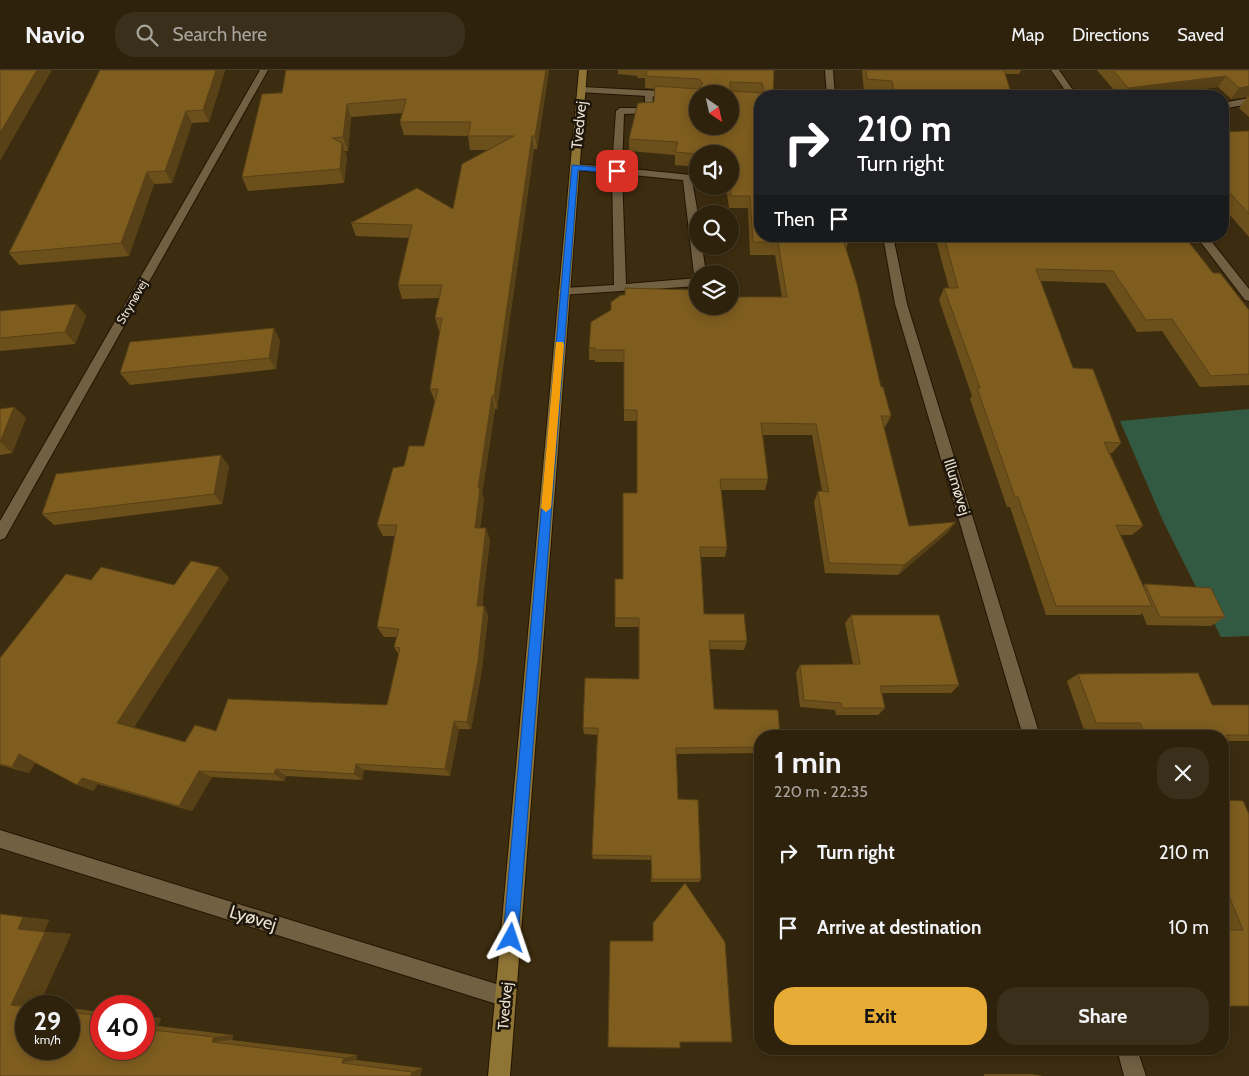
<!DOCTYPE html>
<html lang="en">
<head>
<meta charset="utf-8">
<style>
  :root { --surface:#2e220c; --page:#3a2f1a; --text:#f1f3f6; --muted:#a7a49d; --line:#493f2d; --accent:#e7ac36 }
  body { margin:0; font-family:Cabin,sans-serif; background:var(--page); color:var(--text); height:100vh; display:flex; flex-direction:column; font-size:19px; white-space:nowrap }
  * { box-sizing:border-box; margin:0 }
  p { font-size:16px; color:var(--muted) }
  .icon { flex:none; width:28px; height:28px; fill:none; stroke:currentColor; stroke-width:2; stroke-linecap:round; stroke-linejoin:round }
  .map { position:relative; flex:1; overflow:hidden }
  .details { position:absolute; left:754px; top:660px; width:475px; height:325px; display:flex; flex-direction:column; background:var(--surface); border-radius:20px; box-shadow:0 2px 12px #0003,0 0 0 1px var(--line) }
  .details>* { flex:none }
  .top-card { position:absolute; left:754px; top:20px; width:475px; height:152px; border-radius:20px; box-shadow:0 2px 12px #0003,0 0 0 1px var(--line); background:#202124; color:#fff; overflow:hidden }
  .needle { width:32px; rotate:146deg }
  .buttons { position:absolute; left:689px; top:15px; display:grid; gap:10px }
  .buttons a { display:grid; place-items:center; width:50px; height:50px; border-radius:50%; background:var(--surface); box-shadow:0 2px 12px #0003,0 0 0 1px var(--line); font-size:25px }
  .speed { position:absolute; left:15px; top:925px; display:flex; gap:10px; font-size:25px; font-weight:700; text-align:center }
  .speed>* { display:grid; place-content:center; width:65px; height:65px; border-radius:50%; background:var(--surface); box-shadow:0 2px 12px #0003,0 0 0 1px var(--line); line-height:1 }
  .speed small { font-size:12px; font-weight:400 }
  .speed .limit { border:8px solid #d22; background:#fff; color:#111 }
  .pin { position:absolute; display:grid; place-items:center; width:42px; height:42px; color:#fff; margin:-21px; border-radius:10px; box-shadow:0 2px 8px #0006 }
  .me { position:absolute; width:55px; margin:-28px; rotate:5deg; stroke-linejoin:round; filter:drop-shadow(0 0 4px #0008) }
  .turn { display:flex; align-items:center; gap:18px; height:105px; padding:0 20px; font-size:22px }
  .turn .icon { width:65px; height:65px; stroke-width:2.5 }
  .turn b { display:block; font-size:35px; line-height:42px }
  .then { display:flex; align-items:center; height:48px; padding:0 20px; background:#0003; gap:10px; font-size:19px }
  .round { display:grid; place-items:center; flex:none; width:52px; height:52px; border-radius:20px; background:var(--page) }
  .headline { display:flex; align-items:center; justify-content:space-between; height:85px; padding:0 20px }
  h1 { font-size:30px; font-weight:800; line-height:38px }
  .action { display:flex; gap:10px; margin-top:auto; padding:10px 20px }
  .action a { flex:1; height:58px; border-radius:20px; background:var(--accent); color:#111; font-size:20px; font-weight:800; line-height:58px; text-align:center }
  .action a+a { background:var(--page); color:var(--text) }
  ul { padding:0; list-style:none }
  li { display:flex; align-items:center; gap:15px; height:75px; padding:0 20px }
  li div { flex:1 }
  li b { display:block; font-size:19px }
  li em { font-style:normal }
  header { display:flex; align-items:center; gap:30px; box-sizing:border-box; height:70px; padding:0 25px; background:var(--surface); border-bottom:1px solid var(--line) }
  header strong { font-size:24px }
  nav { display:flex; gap:28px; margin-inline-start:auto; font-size:18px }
  .search { width:350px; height:45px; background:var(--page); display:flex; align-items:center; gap:12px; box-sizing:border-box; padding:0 18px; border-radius:20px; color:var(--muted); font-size:19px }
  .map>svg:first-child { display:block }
  .green { fill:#325a43 }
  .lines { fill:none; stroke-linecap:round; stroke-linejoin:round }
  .lane-casing { stroke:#231400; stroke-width:2 }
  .street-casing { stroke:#231400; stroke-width:2 }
  .secondary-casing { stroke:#231400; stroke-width:2 }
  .lane { fill:#726043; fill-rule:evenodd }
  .street { fill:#726043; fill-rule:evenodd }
  .secondary { fill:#8e7435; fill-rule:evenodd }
  .wall { fill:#6c501b }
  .shaded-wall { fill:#584116 }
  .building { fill:#7e5d1f; stroke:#584116; fill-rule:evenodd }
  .route { fill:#1a73e8; stroke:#114b97 }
  .slow { fill:#f59e0b }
  .labels { text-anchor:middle; stroke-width:5; stroke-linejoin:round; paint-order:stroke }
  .far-street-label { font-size:12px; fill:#ebe1d1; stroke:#1e160a }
  .street-label { font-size:15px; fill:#ebe1d1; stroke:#1e160a }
  .near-street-label { font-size:18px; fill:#ebe1d1; stroke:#1e160a }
</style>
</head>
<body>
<header>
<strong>Navio</strong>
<div class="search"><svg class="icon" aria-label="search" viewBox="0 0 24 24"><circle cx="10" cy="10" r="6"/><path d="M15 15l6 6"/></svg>Search here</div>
<nav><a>Map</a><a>Directions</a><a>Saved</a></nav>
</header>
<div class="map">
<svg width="1249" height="1006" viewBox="0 0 1249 1006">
  <rect width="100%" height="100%" fill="#3d2d10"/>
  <path class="green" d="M1249,339v227l-28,1 -58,-116 -43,-100z"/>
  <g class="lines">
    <g class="lane-casing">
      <path id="lane" d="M649,20l4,3 -1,20 -28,1 -2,54 69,7 7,39v32h4l4,28h-8v3l-4,-3 -11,-94 -61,-6 4,110 72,-6v8l-138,9 -2,-3 2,-3 4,-1 50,-3 -2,-112 -38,-3 -5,-3 5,-3 38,3 4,-56 4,-3h25v-15z"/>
    </g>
    <g class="street-casing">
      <path id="street" d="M260,0h8l-263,468 -5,2v-19z
        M825,0h8l2,26h-8z
        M1051,0h8l18,26h-8z
        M582,17l116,6 2,1h-2v5l-119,-7 -1,-2z
        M1249,28v6l-27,5v-6z
        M883,166h10l14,68 133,432h-17l-128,-432z
        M1196,166h11l42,53v12l-4,-1z
        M0,760l506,157 7,3 3,7 -3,7 -7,3 -506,-159z
        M1117,979h20l9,27h-22z"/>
    </g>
    <g class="secondary-casing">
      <path id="secondary" d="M579,0h8l-77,1006h-22z"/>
    </g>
    <use href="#lane" class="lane"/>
    <use href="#street" class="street"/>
    <use href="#secondary" class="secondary"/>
  </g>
  <path class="wall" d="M100,0h125l-16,52 -17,1 -20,60 -18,1 -25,72 -110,9 -10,-12z
    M549,0l-12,79h-3l-37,260h-2l-13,85 2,5 -4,29 10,11 -8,67h2l4,10 -6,53 -11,60h-12l-9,47 -86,-6 -2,10 -76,-4 -2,5 -72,-4 -20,34 -94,-27 -5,7 -58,-28 -6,10 -29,-8v-107l91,-78 83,5 45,-18 10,11 -95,149 51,15 31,-11 171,-26 12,-50 -5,-8 3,-10h-13l-7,-10 18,-91h-12l-6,-11 27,-59 20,-20 11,-44 -5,-13 10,-58h-1l-4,-13 4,-20 -37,1 -4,-14 11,-47 -53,-2 -5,-13 102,-14 35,-59h-18l-2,-14 -64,-1 -4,-13 2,-9 -51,4 -3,34h-3l2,6 -3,26 -96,8 -6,-14 20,-83z
    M618,0h156l-1,26h-13l90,140 -4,13 35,138 10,29 -6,11h-1l25,99 39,6 -50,43 -73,-2 -11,-71 4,-11h4l-10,-56h-49l5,44 -3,11h-44l6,57 -2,10h-24l3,57 43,27 -3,9 -35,-1 5,60 46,27v17l-84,1 2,45 23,80 -2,3h-48v-22l-58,-1 -1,-4 5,-120 -13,-1 -1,-6 56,-49v-52h-24v-9l8,-39 14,-86v-72h-13v-59h-29v-2h-6v-12l109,-42 84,-9 -7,-42h-25l-2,-47h-19l-3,-22h4v-32h-32v13l-23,-2v-10l-46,-4v-12l25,-37 1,-13 -10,-1v-10h-8l1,-2 -20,-2z
    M862,0h159l-2,4h-14l7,22h-123l-1,-4 -24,-1z
    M1097,0h152v47l-10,-9 8,-11 -16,2 -13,-12 -72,9h-27z
    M1249,61v106l-27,-31v-74z
    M935,166h249l29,37 36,37v75l-49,2 -38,-56 -25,1 -32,-49 -65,-2 33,87 48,75 -9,10h-2l33,73 -11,9h-12l23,51 2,-2 80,33 -14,9 -64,-1 -5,-12 -2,2h-94l-36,-108h-3l-37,-108 2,-3 -33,-96 5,-12h5z
    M76,234l10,12 -11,28 -75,7v-40z
    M280,270l-4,29 -146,16 -10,-12z
    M14,337l12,11 -14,35 -12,2v-46z
    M229,396l-7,38 -168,21 -12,-11z
    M851,545l108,70 -8,8h-69l3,15 -7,7h-42l-1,-5 -35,-3 -4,-34 4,-8 53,-1 -8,-41z
    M1078,604l134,31h37v36h-25l-2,1v-6h-92l-3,-7 -43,1 -17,-49z
    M1222,730l21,1 6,205 -27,-83z
    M0,844l49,6 -5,12 27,2 -32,71 13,1h-26v43h43v-41l32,4v37h43v-32l17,1 -3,8 75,9 -1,5 125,15 -1,5 66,8 -2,8h-420z
    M846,979h53l-46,3 -6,-1z
    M984,1004h48l11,2h-59z"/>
  <path class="shaded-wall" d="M37,0h15l-52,91v-28z
    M216,0h9l-16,52 -6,-12z
    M546,0h3l-12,79 -2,-13z
    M1226,6l-8,11 -72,9h-23l5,-8z
    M1249,16v11l-2,-1v1l-16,2 8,-11z
    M347,34l4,13 -3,34 -5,-14z
    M186,41l6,12 -20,60 -7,-12z
    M532,66l2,13 -37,260 -3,-13z
    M342,73l5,14 -3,26 -4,-14z
    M147,102l7,12 -25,72 -8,-13z
    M76,234l10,12 -11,28 -10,-12z
    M274,258l6,12 -4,29 -7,-11z
    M492,326l3,13 -13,85 2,5 -6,40 -3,-11 3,-40z
    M14,337l12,11 -14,35 -12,-11z
    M221,385l8,11 -7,38 -8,-10z
    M956,452l-8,10 -50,43 6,-10z
    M486,458l4,11 -9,77 -4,-10z
    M219,497l10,11 -97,152 -15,-7z
    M484,536l4,10 -6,53 -11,60 -4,-7z
    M454,651l5,8 -9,47 -5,-7z
    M19,684l17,7 -7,12 -17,-6z
    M356,694l8,6 -2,10 -8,-6z
    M276,699l10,7 -2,5 -10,-7z
    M199,701l13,6 -20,34 -13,-5z
    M82,708l16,6 -5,7 -16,-6z
    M23,847l26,3 -5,12 -26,-3z
    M45,862l26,2 -32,71h-28z
    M161,948l-3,8 -14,1v-7z
    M233,965l-1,5 -20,2 2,-5z
    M357,985l-1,5 -14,3 2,-5z
    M422,998l-2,8h-9l1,-4z"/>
  <path class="building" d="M0,0h37l-37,63z
    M100,0h116l-13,40 -17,1 -21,60 -18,1 -26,71 -112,10z
    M286,0h260l-11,66h-3l-38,260h-2l-14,92h2l-5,40h11l-9,78h7l-6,55 -11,61 -13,-1 -9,48 -89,-5 -2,10 -78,-5 -2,5 -75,-3 -20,35 -97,-28 -5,7 -58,-31 -7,13 -12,-3v-106l66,-84 25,6 10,-13 73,18 17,-24 28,6 -102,156 68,19 10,-17 21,6 12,-32 159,6 13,-57 -6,-1 5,-18 -22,-2 20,-102h-20l16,-57 11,-2 5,-20h15l14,-57h-8l12,-71h-7l7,-33h-44l14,-60 -61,-2 66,-35 36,21 9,-45 52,-28h-46l3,-14h-71l6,-23 -59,5 -4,33 -11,1 10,5 -2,26 -98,8 20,-83 20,-1z
    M647,0h127l-1,26h-13v140h90h-8l15,48 24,103h2l8,29h-10l28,110 47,-4 -52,43 -75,-2 -11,-72 11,1 -13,-68 -55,-1 7,56h-48l7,68h-27l4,67h40l3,27h-38l5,68 64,1 2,26h-20v11l-84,1 2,51 20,1 3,79h-49l-1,-23 -59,-1 6,-127h-15l2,-50 54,1v-61h-24v-39h8v-86h14v-83h-13v-60h-29v-2h-6l2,-26 20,-12v-8l10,-7h4v-7l73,2v16h32v-9h57l-9,-55h-25l-3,-46h-19l-1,-10v-32h-32l-23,-2 3,-10 -49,-3 9,-36 16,-1 1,-16 44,3 4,-6 -4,-4 -53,-3zM730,12l32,1 2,8 -2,2 -31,-2 -1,-2zM698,24h32v32h-32z
    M866,0h138l8,26h-117l-3,-15 -25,-2z
    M1113,0h136v16l-10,2 -13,-12 -98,12z
    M1249,61v83l-18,-20h-9v-62z
    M944,166h240l29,37h7l29,37v64l-38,2 -39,-57 -26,1 -33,-49 -77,-2 37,99 20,1 28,74 -17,-1 39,84 -27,-1 36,81h-96l-38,-109h-3l-38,-109h3l-36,-100h14z
    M76,234l-11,28 -65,6v-27z
    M274,258l-5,30 -149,15 10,-31z
    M14,337l-14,35v-33z
    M221,385l-7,39 -172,20 14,-40z
    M1145,514l66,4 14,29h-65z
    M851,545h88l20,70 -79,1 5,22h-43l-1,-5 -37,-3 -4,-35 60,-1z
    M1198,603l14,32h37v30h-23l3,4h-7v-3h-76l-6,-13h-44l-18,-49z
    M1222,730l21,1 6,13v192h-27v-76h21l-21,-51z
    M685,813l40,59 7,100h-52v6l-72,-1 2,-106h43v-18z
    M0,844l23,3 -5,12 27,3 -34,73 15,2v42h43v-37l32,4v33h43v-20l70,8 -2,5 132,16 -2,5 70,9 -1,4h-411z
    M852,979h47l1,2 -47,1z"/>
  <path class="route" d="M572,95l45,4 4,2 -4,2 -39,-3 -60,768 -2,6 -5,2 -6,-2 -2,-6z"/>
  <path class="slow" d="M556,272h7l1,3 -13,163 -5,4 -5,-4z"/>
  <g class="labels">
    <g class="far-street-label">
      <text transform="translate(132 232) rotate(-60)" y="4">Strynøvej</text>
    </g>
    <g class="street-label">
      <text transform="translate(579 55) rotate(-84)" y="5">Tvedvej</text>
      <text transform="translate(957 417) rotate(73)" y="5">Illumøvej</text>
      <text transform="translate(505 936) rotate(-85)" y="5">Tvedvej</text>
    </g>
    <g class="near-street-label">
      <text transform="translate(253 848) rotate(17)" y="6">Lyøvej</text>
    </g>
  </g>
</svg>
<div class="buttons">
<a><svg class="needle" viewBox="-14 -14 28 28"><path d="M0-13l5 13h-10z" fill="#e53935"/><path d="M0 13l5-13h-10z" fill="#a7a49d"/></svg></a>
<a><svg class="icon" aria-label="sound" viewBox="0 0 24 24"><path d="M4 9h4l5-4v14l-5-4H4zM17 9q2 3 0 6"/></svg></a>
<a><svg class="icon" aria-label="search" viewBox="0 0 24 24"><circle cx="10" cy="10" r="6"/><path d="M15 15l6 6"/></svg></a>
<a><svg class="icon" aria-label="layers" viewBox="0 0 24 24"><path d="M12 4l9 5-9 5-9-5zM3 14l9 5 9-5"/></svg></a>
</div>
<div class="speed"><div>29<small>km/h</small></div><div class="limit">40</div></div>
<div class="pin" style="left:617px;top:101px;background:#d93025"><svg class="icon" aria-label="arrive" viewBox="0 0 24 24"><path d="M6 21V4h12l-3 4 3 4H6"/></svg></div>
<svg class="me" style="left:511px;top:868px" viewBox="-20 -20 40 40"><path d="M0-17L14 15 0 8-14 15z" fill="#1a73e8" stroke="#fff" stroke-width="4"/></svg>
<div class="top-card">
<div class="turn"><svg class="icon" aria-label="right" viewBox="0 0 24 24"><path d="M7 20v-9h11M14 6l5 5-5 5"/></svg><div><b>210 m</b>Turn right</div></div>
<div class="then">Then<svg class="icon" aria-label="arrive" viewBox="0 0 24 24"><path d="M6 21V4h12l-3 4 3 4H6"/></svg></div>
</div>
<section class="details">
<div class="headline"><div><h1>1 min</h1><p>220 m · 22:35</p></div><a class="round"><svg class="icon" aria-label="close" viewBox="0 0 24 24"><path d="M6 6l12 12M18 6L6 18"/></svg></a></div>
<ul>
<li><svg class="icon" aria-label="right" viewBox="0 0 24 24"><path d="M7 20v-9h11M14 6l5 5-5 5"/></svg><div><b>Turn right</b></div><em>210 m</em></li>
<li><svg class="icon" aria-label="arrive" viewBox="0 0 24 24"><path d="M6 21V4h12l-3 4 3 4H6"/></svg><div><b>Arrive at destination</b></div><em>10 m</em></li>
</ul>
<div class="action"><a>Exit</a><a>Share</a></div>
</section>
</div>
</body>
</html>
